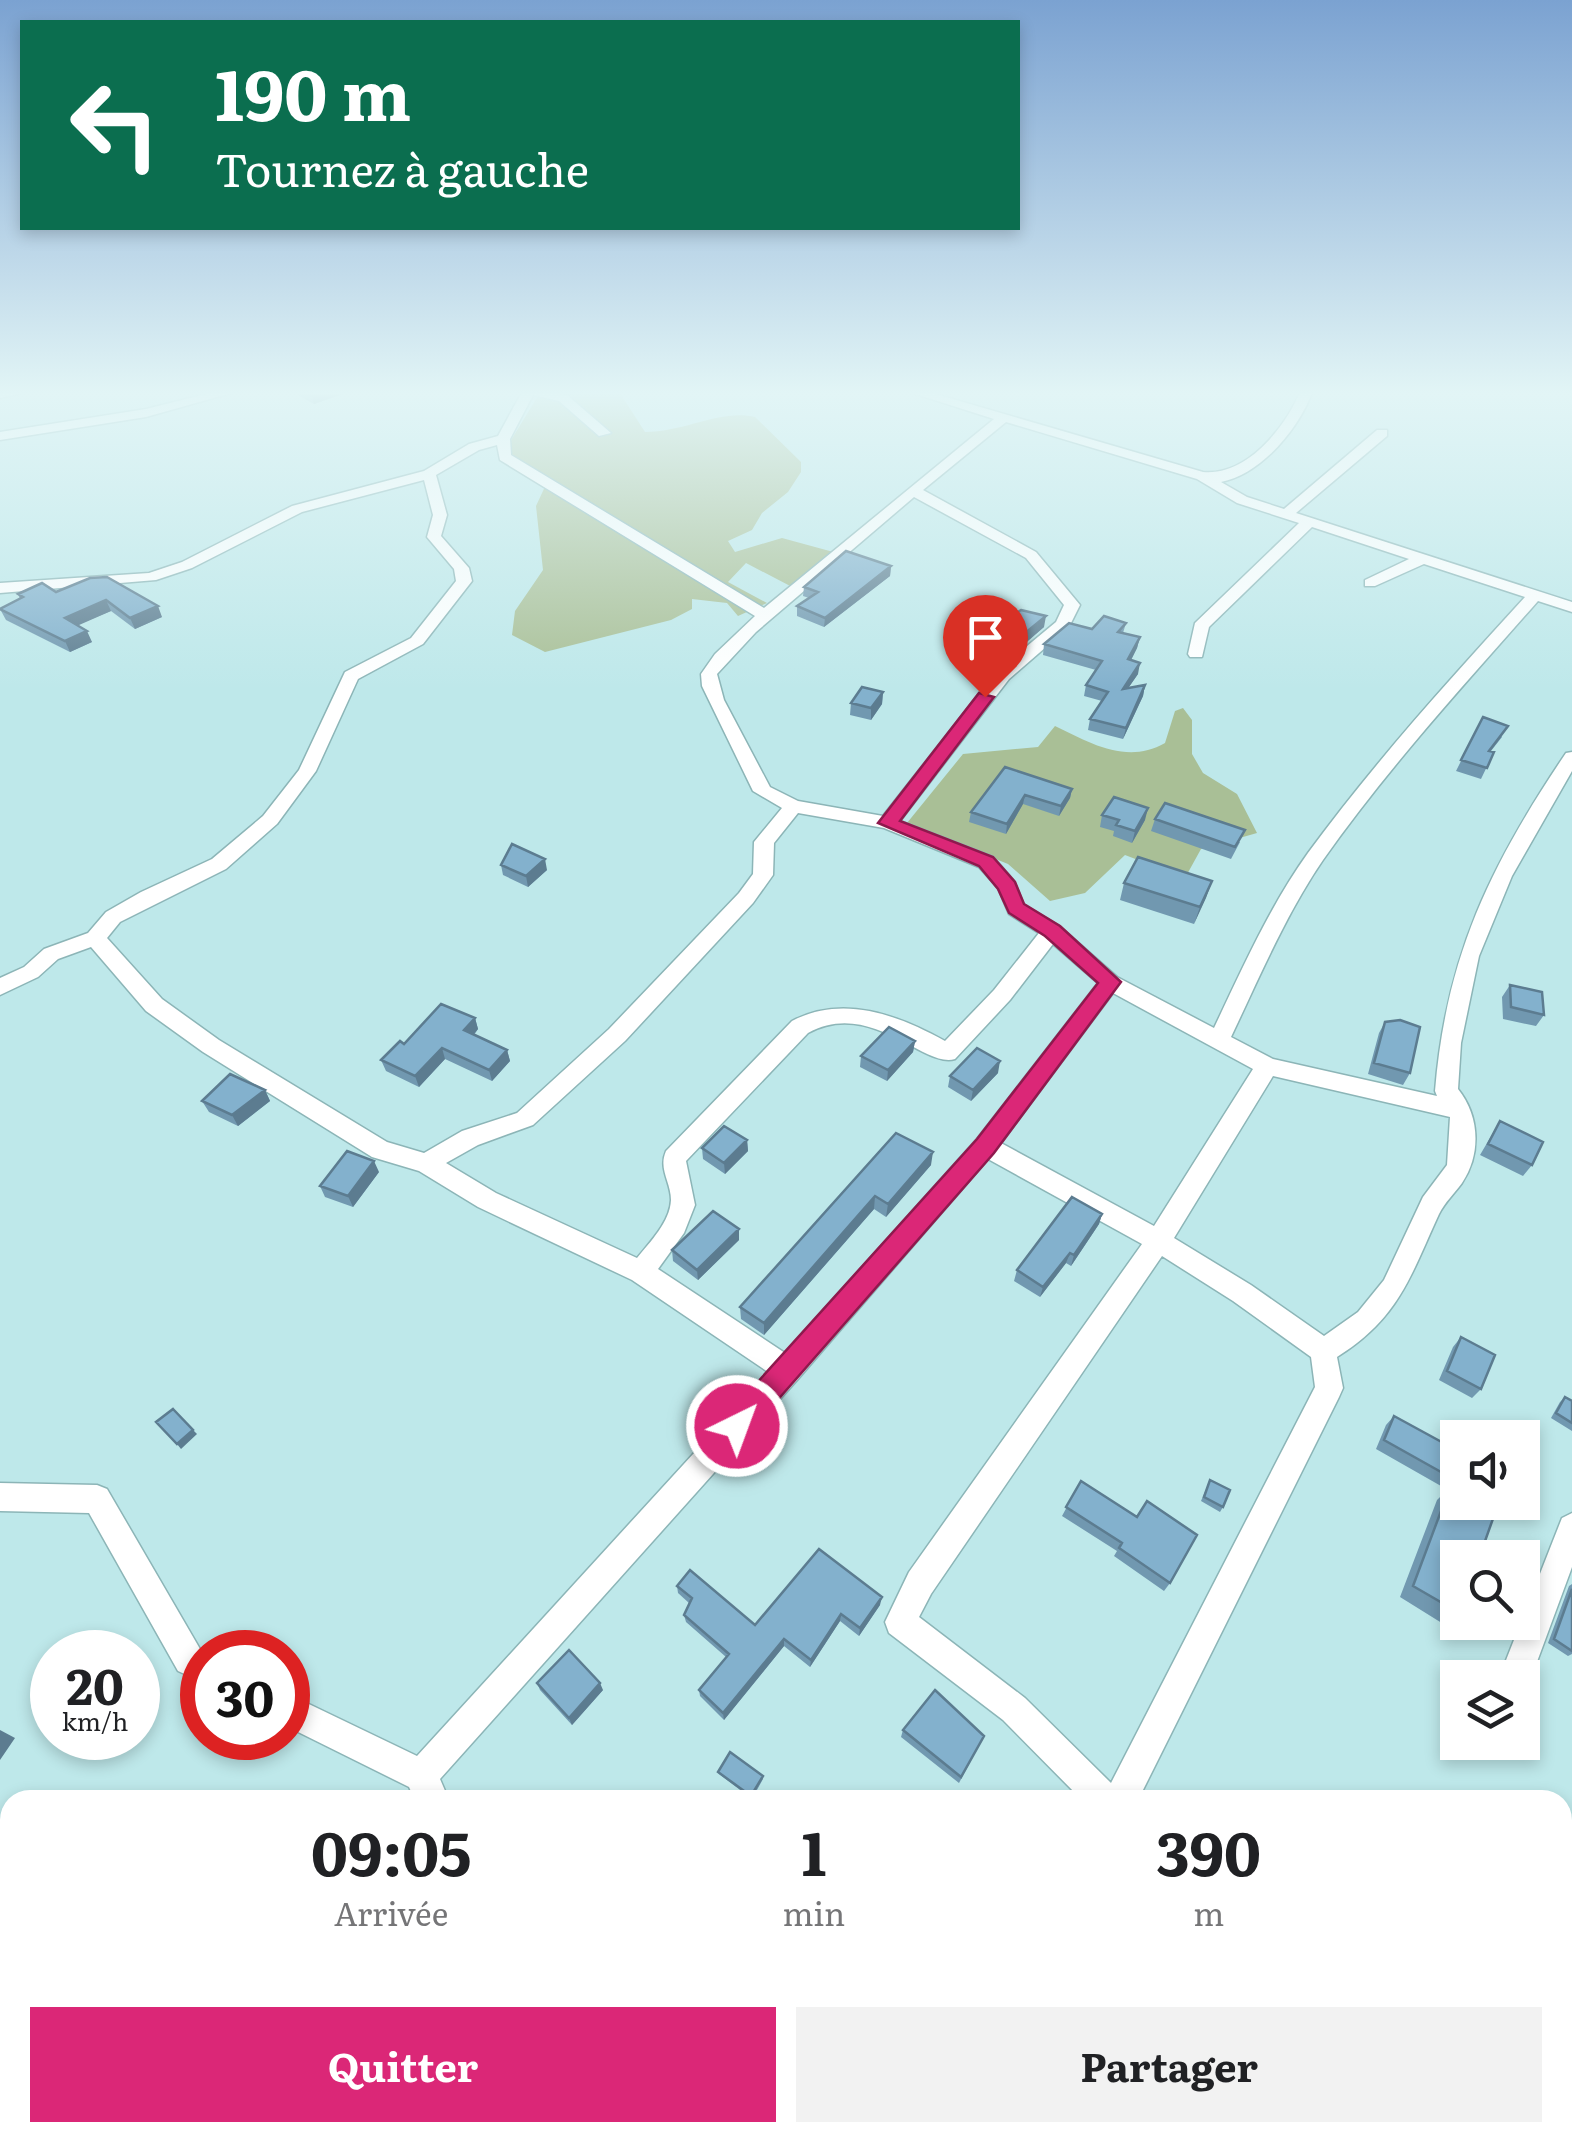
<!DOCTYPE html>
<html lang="fr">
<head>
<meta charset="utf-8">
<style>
  :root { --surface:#fff; --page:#f2f2f2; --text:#202124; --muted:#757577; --accent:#db2777 }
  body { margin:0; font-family:Literata,serif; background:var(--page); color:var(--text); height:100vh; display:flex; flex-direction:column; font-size:38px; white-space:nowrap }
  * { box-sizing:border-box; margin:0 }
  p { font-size:32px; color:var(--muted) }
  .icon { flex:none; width:55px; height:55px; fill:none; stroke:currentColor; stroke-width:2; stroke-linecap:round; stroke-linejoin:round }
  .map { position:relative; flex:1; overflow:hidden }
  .details { position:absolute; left:0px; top:1790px; width:1572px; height:352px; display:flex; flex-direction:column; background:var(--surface); border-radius:30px 30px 0 0; box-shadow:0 5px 15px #0003 }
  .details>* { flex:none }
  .top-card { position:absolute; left:20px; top:20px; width:1000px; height:210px; border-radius:0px; box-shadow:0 5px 15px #0003; background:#0b6e4f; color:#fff; overflow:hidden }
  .fabs { position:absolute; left:1440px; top:1420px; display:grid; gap:20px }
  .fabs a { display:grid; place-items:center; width:100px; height:100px; border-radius:0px; background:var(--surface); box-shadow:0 5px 15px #0003; font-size:50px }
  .speed { position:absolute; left:30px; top:1630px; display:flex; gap:20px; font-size:50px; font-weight:700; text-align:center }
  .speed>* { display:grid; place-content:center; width:130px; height:130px; border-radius:50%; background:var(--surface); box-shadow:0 5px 15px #0003; line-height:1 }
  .speed small { font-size:25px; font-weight:400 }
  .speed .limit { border:15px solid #d22; background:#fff; color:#111 }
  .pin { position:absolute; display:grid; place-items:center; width:85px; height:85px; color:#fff; margin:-102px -42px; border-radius:50% 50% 50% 0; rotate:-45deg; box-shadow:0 0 10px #0007 }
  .pin .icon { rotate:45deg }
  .me { position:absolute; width:110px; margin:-55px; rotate:42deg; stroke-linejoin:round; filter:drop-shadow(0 0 8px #0008) }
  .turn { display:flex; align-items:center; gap:35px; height:210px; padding:0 30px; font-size:45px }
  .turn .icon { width:130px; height:130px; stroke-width:2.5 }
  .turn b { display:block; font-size:70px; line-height:85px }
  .eta { display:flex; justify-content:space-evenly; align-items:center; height:170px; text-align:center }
  .eta b { font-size:60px; font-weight:700; line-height:70px }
  .primary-button { display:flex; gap:20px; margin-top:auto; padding:20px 30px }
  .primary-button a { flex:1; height:115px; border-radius:0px; background:var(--accent); color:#fff; font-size:40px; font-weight:700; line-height:115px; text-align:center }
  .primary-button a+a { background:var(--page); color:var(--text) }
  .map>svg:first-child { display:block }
  .green { fill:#a9bf96 }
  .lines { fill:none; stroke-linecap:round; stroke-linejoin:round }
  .minor-casing { stroke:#8cb5b7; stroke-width:3 }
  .minor { fill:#fff; fill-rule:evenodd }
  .wall { fill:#7198b0 }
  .shaded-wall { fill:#5c7c90 }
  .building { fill:#83b1cd; stroke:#5c7c90; stroke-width:2.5 }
  .route { fill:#db2777; stroke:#8e194d; stroke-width:2.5 }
</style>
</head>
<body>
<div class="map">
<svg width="1572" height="2142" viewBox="0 0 1572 2142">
  <rect width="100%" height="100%" fill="#bee8ea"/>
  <path class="green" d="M618,390l27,42c40,0 76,-23 110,-15l46,45v10l-13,20 -26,21 -10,17 -24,11 7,11 47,-14 55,15 -43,35 -48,-25 -18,19 39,21 -29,13 -11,-13 -35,-4v10l-21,11 -126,32 -33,-17 3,-24 28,-41 -7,-64 13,-28 -35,-19 -6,-14 30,-49z
    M1183,708l9,12v34l11,19 34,21 20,39 -56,16 -16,29 -60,-23 -40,38 -35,8 -42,-37 -101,-41 56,-69 75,-7 17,-21c35,17 72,39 110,17l10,-32z"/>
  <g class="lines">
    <g class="minor-casing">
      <path id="minor" d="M0,390h35l-35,8z
        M222,390h20l-96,27 -146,23v-8l146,-23z
        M523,390l44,5 44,38 -12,3 -40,-35 -26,-6 -23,44 1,16 253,153 230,-189 -91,-29h19l281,82c44,4 82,-44 98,-82h12c-13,37 -51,84 -92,92l26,15 37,12 93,-79h10v6l-91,77 276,89v10l-34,-11c-74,84 -151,168 -215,259 -37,54 -64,118 -92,177l42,22 164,37 -2,-5c11,-135 56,-227 131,-338l6,-1v19l-60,105 -33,80 -18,87 -3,46c21,26 24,64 4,94 -8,11 -17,19 -23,31 -29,63 -40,104 -102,143l6,31 -4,9 -201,403h-56l-79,-80 -114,-87 -4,-11 24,-50 233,-328 -154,-85 -190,220 -358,400 9,21h-34l-6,-13 -121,-60v-33l129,62 351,-384 -136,-92 -154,-73 -59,-36 -47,-14 -169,-105 -57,-41 -55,-64 -33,12 -20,18 -38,18v-17l24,-11 20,-18 44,-16 18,-21 35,-20 71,-33 51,-43 36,-46 46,-98 66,-34 45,-57 -2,-12 -27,-32 6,-22 -9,-35 -122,32 -110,56 -36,12 -156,13v-10l149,-10 33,-11 110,-56 132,-35 45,-27 29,-8zM1006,422l191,57 40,24 62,20 -104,100 -7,31 2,3h12l7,-30 103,-100 97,32 -44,21v6h10l49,-22 101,33c-75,82 -151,166 -217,256 -38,53 -66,116 -94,175l-97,-51 -58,-51 -35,-21 -10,-24 -21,-24 -93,-36 109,-142 60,-52 11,-22 -44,-53 -113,-62zM497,445l3,15 255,156 -40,38 -14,20 1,12 51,105 29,17 -28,34 -1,32 -14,19 -130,136 -92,84 -55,18 -38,22 -37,-11 -168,-102 -57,-41 -55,-61 13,-16 106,-53 51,-45 39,-53 42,-92 65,-35 49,-63 -3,-13 -28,-32 6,-21 -11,-40 43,-25zM914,497l112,61 38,47 -8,17 -59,49 -114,145 -85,-15 -28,-14 -46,-87 -7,-26 39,-42zM798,813l86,15 95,39 19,21 11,26 30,19 -45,57 -49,51c-47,-26 -102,-47 -153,-20l-126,130c-8,18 5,31 5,49 -1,22 -21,42 -34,58l-141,-65 -50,-30 32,-18 55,-20 92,-84 128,-138 20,-28 1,-32zM1053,944l45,39 -121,156 -192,214 -127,-84 26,-36 11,-28 -9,-44 122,-128c63,-35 116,36 147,26l55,-59zM1113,993l140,76 -99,157 -153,-83zM1273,1076l177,41 -3,48 -24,32 -39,83 -26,32 -34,24 -73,-51 -77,-47zM1162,1256l71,45 78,56 4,30 -204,396 -86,-85 -106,-81 12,-23z
        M0,1483l97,2 10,4 93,160 7,3h-5v30l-24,-11 -89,-158 -89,-2z
        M1572,1513v54l-41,111 -9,13v-13h-23l63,-160z
        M1562,2125l10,17h-46l-4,-10h40z
        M752,2132h44l4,10h-44z
        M918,2132h40l-4,10h-40z"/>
    </g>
    <use href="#minor" class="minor"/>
  </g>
  <path class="wall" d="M275,390h79l-40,14 -23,-13 -10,3z
    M891,566l-1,10 -66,51 -27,-11v-10l12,-8 -6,-2 1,-9z
    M90,578l72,39 -27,12 -24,-18 -34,14 15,17 -22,10 -64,-32 -6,-11 20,-10 -2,-5 38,-2z
    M1000,623l44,4 -22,19 -24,-12z
    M1126,623l-3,10 17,4 -3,11 -6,12 7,14 -10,14 17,-3 -2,11 -20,43 -35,-9 2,-11 12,-18 -18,-5 2,-11 10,-15 -53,-15 1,-11 48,-15z
    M883,692l-1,12 -11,16 -21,-5 1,-12z
    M1483,717l19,20 -11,14 3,1 -13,27 -25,-8z
    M1005,767l67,22 -2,9 -11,18 -36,-12 -17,30 -37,-12 2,-10z
    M1102,815l43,5 -13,23 -19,-7 1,-5 -14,-4z
    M1155,819l85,23 -9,17 -80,-28z
    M501,865l46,5 -19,17 -25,-12z
    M1212,881l-18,43 -74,-24 4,-17z
    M1510,985l34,30 -8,11 -33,-7 -1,-22z
    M475,1018l3,11 -4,6 33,15 3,11 -18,20 -47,-22 -26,28 -33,-16 -5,-11 23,-16z
    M1385,1022l25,51 -7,12 -35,-11 11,-41z
    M915,1041l-2,11 -26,29 -27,-14 1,-11z
    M998,1073l-27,28 -23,-14 2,-11z
    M265,1090l5,11 -32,25 -29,-14 -7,-11z
    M1500,1121l32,44 -9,11 -43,-21z
    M896,1133l35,32 -45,52 -12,-8 -110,126 -23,-16 -1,-12z
    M747,1140l1,11 -23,23 -22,-15 -1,-11z
    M379,1172l-26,35 -28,-10 -5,-11z
    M1102,1214l-3,10 -28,42 -5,-3 -26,34 -26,-16 3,-11z
    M739,1240l-41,40 -25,-19 -1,-11z
    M1461,1337l20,52 -9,9 -33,-18 14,-33z
    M1565,1397l7,4v30l-21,-13 9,-16z
    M1394,1416l56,61 -9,9 -65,-37 10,-24z
    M1210,1480l13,27 -3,5 -19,-11z
    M1081,1481l89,102 -6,8 -50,-35 3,-5 -55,-35z
    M1450,1487l8,71v57l-13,10 -45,-28 37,-97z
    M1572,1584v70l-4,2 -20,-13 21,-57z
    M677,1586l78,39 125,-20 -21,31 -19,-15 -30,46 -26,-21 -60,74 -24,-24 -1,-6 27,-33 -40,-35 -2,-7 5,-12 -11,-10z
    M537,1683l66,7 -31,35 -32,-35z
    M903,1730l81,6 -25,47 -58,-46z
    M718,1772l45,4v3l-11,20 -33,-25z"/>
  <path class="shaded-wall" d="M280,390h11v1l-10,3z
    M330,390h24l-40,14 -2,-8z
    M891,566l-1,10 -66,51 1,-9z
    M106,600l5,11 -41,18 -5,-11z
    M158,606l4,11 -27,12 -5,-11z
    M1046,616l-2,11 -22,19 2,-12z
    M87,631l5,11 -22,10 -5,-11z
    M1140,637l-3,11 -11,22 2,-11z
    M1140,663l-2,11 -18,26 3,-11z
    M1145,685l-2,11 -20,43 3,-11z
    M883,692l-1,12 -11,16v-12z
    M1072,789l-2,9 -11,18 2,-10z
    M1025,795l-2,9 -17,30 1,-10z
    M1148,808l-3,12 -13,23 3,-12z
    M545,859l2,11 -19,17 -2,-11z
    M1212,881l-6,17 -12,26 6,-17z
    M475,1018l3,11 -11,13 -3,-12z
    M915,1041l-2,11 -26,29 1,-11z
    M442,1048l3,11 -26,28 -4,-11z
    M507,1050l3,11 -18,20 -3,-11z
    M1000,1061l-2,12 -27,28 2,-11z
    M265,1090l5,11 -32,25 -6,-11z
    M747,1140l1,11 -23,23 -1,-11z
    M933,1152l-2,13 -45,52 2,-13z
    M374,1161l5,11 -26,35 -5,-11z
    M875,1196l-1,13 -110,126v-12z
    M1102,1214l-3,10 -28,42 3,-11z
    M739,1229v11l-41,40 -1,-10z
    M1070,1253l-4,10 -26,34 3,-10z
    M193,1430l4,4 -16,15 -4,-5z
    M882,1597l-2,8 -21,31 1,-8z
    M841,1614l-1,7 -30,46 1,-7z
    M784,1639v7l-60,74 -1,-7z
    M600,1683l3,7 -31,35 -3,-7z
    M0,1730l15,8 -15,22z"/>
  <path class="building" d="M300,390h30l-18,6z
    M846,551l45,15 -66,52 -28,-12 21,-14 -14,-5z
    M107,577l51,29 -28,12 -24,-18 -41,18 22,13 -22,10 -65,-32 23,-12 -5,-3 24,-11 14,9 34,-14z
    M1021,610l25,6 -22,18 -24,-11z
    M1104,616l22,7 -8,9 22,5 -12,22 12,4 -17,26 22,-4 -19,43 -36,-9 18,-27 -22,-7 16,-24 -58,-17 25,-21 23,6z
    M862,687l21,5 -12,16 -20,-5z
    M1483,717l25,9 -19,25 5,1 -7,16 -26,-8z
    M1005,767l67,22 -11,17 -36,-11 -18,29 -36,-12z
    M1114,797l34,11 -13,23 -19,-6 3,-5 -17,-5z
    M1165,803l80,27 -10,17 -80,-28z
    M512,844l33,15 -19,17 -25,-11z
    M1138,857l74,24 -12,26 -76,-24z
    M1510,985l32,7 2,23 -33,-8z
    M441,1004l34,14 -11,12 43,20 -18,20 -47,-22 -27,28 -34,-16 19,-19 4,3z
    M1400,1020l20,7 -10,46 -36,-10 11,-41z
    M889,1027l26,14 -27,29 -27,-14z
    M977,1048l23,13 -27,29 -23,-14z
    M230,1074l35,16 -33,25 -30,-14z
    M1500,1121l43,21 -11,23 -44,-21z
    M724,1126l23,14 -23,23 -22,-15z
    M896,1133l37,19 -45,52 -13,-8 -111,127 -24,-16z
    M347,1151l27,10 -26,35 -28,-10z
    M1072,1197l30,17 -28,41 -4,-2 -27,34 -26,-17z
    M713,1211l26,18 -42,41 -25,-20z
    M1461,1337l34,18 -14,34 -34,-18z
    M1565,1397l7,4v22l-16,-10z
    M173,1409l20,21 -16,14 -21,-22z
    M1394,1416l64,35v7l-8,19 -66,-37z
    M1210,1480l20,10 -7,17 -19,-10z
    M1081,1481l56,36 10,-16 50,34 -27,48 -51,-35 3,-5 -56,-36z
    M1450,1487l8,4v11h19l18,11 -16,45h-21v54l-45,-26z
    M819,1549l63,48 -22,31 -19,-14 -30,46 -27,-21 -61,74 -24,-23 30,-36 -45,-39 8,-17 -15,-12 13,-16 65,55z
    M1572,1589v62l-18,-12z
    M569,1650l31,33 -31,35 -32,-35z
    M935,1690l49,46 -23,41 -58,-47z
    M730,1752l33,24 -12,20 -33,-24z
    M611,2132h43l-5,10h-43z"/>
  <linearGradient id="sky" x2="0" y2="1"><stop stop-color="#7ba2d1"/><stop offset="0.57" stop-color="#e2f5f6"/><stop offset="1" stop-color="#e2f5f6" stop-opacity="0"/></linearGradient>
  <rect width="1572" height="690" fill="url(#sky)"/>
  <path class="route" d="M979,693l15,4 -94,124 93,36 22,25 9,22 36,22 61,56 -127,171 -247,282 -10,4 -10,-4 -4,-9 4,-10 250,-277 121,-156 -53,-47 -36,-23 -11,-24 -19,-23 -101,-43z"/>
</svg>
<div class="fabs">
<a><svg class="icon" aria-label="sound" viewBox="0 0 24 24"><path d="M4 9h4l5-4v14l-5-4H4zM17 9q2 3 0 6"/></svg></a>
<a><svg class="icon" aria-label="search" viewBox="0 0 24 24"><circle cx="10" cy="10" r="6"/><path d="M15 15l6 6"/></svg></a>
<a><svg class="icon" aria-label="layers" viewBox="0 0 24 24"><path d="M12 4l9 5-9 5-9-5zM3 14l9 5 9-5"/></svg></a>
</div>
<div class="speed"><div>20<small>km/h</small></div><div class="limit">30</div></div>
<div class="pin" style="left:985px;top:697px;background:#d93025"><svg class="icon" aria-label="arrive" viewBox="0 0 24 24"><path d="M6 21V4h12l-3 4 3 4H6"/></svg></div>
<svg class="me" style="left:737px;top:1426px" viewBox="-20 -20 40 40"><circle r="17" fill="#db2777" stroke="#fff" stroke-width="3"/><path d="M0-11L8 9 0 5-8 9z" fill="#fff"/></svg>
<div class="top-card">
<div class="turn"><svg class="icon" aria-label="left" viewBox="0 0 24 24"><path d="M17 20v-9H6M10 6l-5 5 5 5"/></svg><div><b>190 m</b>Tournez à gauche</div></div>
</div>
<section class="details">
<div class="eta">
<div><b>09:05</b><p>Arrivée</p></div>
<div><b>1</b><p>min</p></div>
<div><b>390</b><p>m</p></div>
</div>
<div class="primary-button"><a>Quitter</a><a>Partager</a></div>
</section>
</div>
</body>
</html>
